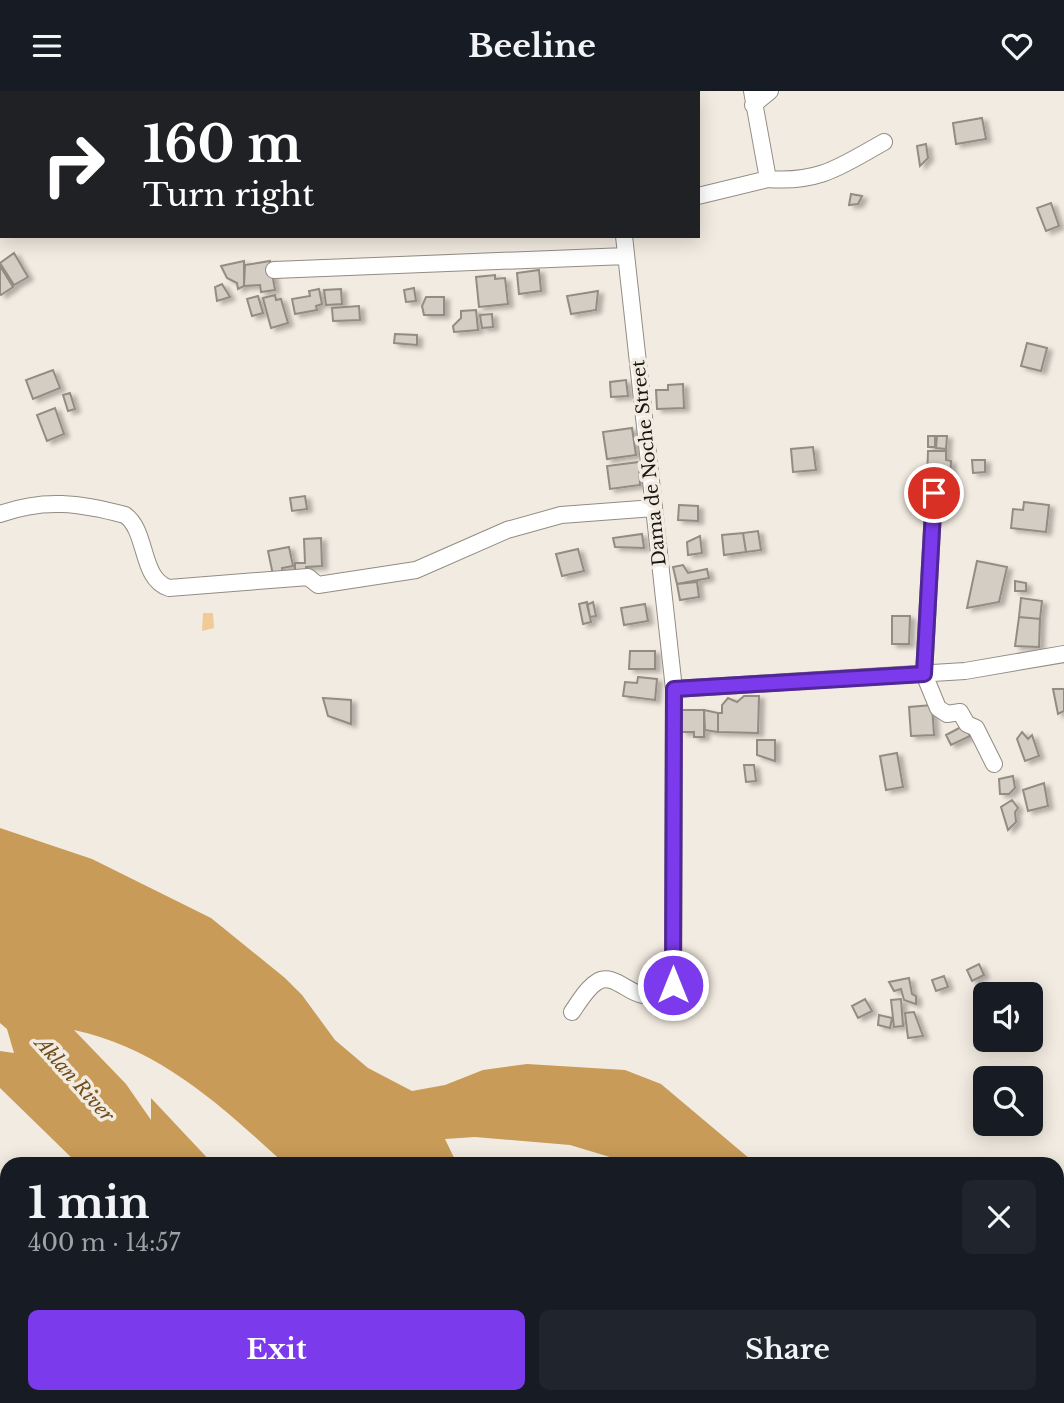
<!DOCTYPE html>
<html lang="en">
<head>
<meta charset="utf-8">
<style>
  :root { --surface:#171b24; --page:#20242c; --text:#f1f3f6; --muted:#9ea1a6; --accent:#7c3aed }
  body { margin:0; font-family:"Libre Baskerville",serif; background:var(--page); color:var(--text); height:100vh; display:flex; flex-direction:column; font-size:26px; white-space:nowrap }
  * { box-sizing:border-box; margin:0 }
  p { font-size:23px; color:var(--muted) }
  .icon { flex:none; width:38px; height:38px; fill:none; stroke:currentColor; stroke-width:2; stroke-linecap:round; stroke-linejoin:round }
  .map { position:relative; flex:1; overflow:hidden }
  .side { position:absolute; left:0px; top:1066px; width:1064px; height:247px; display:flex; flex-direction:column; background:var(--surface); border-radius:21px 21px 0 0; box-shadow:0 4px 18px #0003 }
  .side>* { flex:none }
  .banner { position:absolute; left:0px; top:0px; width:700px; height:147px; box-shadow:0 4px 18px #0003; background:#202124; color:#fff; overflow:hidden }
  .buttons { position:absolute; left:973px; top:891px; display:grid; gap:14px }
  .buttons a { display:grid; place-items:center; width:70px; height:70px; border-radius:10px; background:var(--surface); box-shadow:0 4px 18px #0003; font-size:35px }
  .pin { position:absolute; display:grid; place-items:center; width:60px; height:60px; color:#fff; margin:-30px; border:4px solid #fff; border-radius:50%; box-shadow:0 2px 7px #0007 }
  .me { position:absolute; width:77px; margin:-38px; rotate:0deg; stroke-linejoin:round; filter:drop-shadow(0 0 5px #0008) }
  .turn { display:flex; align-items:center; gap:24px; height:147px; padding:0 28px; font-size:32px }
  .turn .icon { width:91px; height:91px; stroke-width:2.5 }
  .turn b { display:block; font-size:49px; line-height:60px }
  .round { display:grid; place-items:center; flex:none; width:74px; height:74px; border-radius:10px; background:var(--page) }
  .summary { display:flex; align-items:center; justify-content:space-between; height:119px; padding:0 28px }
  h1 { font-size:42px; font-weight:700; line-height:52px }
  .button { display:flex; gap:14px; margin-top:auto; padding:14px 28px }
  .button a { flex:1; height:80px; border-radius:10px; background:var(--accent); color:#fff; font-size:28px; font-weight:700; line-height:80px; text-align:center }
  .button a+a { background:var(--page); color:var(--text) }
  header { display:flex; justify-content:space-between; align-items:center; height:91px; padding:0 28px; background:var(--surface); font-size:32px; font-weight:700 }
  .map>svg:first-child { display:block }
  .green { fill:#f1cb96 }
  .water { fill:#c89b58 }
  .building { fill:#d4cdc3; stroke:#928c83; stroke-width:2; filter:url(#shadow) }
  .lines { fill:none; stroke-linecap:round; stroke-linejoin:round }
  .minor-casing { stroke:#928c83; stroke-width:18 }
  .minor { stroke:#fff; stroke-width:16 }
  .route-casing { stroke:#51269a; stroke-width:18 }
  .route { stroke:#7c3aed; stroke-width:12 }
  .labels { text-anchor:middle; stroke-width:7; stroke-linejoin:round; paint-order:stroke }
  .street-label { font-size:18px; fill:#171511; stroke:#f2ebe1 }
  .water-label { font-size:19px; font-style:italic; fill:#6d4d1b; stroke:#f2ebe1 }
</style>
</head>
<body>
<header><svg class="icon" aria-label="menu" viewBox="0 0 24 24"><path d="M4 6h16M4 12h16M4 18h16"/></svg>Beeline<svg class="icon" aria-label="heart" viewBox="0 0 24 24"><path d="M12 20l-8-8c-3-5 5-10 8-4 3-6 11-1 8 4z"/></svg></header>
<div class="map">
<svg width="1064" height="1312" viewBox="0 0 1064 1312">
  <defs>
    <filter id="shadow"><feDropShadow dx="5" dy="3" stdDeviation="2" flood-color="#0004"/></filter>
  </defs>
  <rect width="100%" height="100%" fill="#f2ebe1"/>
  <path class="green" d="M203,522h10l1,15 -12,3z"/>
  <path class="water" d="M0,737l92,31 119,59 74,60 17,17 33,45 33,28 44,23 33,-6 38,-15 44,-6 98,6 36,14 95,80h-123l-63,-19 -95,-8 -30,2 12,25h-172c-65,-59 -124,-115 -211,-134l52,54 25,36v-22l62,66h-135l-78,-76v-37l14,2 -7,-24 -7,-6z
    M182,1306h163l3,6h-164z
    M358,1306h143l1,6h-151z
    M906,1306h66l5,6h-66z"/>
  <path class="building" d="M982,27l4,21 -30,5 -3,-21z
    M926,53l2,14 -8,8 -3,-20z
    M851,103l11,2 -4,8 -9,1z
    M1051,112l8,23 -13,5 -9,-23z
    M14,162l14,24 -14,8 -14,-22z
    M244,170v25l-6,3 -1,-6 -10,-5 -6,-12z
    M270,170l5,29 -14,2 -1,-7 -16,1 1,-21z
    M0,175l13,21 -12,8 -1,-1z
    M539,179l2,21 -22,3 -2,-21z
    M495,184v4l10,-1 3,26 -29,3 -3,-30z
    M222,193l8,13 -13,4 -2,-14z
    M414,197l2,13 -10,1 -2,-12z
    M319,198l3,15 -6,2 1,4 -22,4 -3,-15 18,-3 -1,-5z
    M341,198l1,15 -16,1 -2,-15z
    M598,200l-2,19 -25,4 -4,-18z
    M275,204l1,5 5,-1 7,24 -17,5 -8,-30z
    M258,205l5,17 -11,3 -5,-17z
    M426,206h18v18h-20l-2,-9z
    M359,215l1,14 -27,1 -1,-13z
    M476,219l2,20 -24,2 -1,-6 8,-8v-7z
    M492,223l1,13 -11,1 -2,-13z
    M395,243l22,1v10l-23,-2z
    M1027,252l20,5 -6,23 -20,-5z
    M53,279l7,18 -27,11 -7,-19z
    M626,289l2,16 -17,1 -1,-15z
    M683,293l1,24 -27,1 -1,-19h12v-5z
    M70,302l5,16 -7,2 -5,-16z
    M55,317l9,26 -17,7 -10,-26z
    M632,337l4,27 -29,4 -4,-27z
    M928,345h7v11h-7z
    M937,345h10l-1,13 -10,-1z
    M813,356l3,23 -23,2 -2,-23z
    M928,360h18v9l5,1 -1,21 -23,-1z
    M972,369h13v12l-12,1z
    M639,371l1,23 -30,4 -3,-23z
    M305,405l2,13 -15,2 -2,-13z
    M1024,411l25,3 -3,27 -35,-4 2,-19 10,1z
    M679,414l19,1v15l-20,-1z
    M758,440l3,19 -15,2 -3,-19z
    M743,442l3,19 -22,3 -2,-20z
    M642,443l2,14 -29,-1 -2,-9z
    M700,445l2,17 -14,2 -1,-13z
    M321,447l1,28 -16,1v5h-11v-9h10l-1,-24z
    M289,456l4,19 -11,2 1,6 -10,1 -5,-24z
    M578,458l6,22 -22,5 -6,-22z
    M977,470l30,6 -8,35 -32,6z
    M683,474l5,8 19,-4 2,9 -32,6 -4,-17z
    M1015,490l11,2v8h-11z
    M697,491l2,15 -19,3 -3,-16z
    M1021,507l21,3 -2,18 -21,-2z
    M587,511l4,20 -8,2 -4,-20z
    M593,511l3,14 -6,1 -3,-12z
    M645,513l3,17 -24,4 -3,-17z
    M892,525h18l-1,28h-17z
    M1019,526l21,2 -1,28 -24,-1z
    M630,560h25v18h-26z
    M638,586l19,2 -2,21 -32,-4 2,-14 12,1z
    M1053,598h11v22l-6,3z
    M744,605h15l-1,37 -40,-1v-19h4v-8l6,-7 9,4z
    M323,607l28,2v24l-23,-8z
    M932,614l2,30 -23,1 -2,-29z
    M682,619h22v27h-10v-5h-12z
    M704,619l14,3v19l-13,-2z
    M965,634l5,11 -19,9 -5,-10z
    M1022,641l6,7 4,-4 7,21 -14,5 -8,-22z
    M757,649h18v21l-18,-6z
    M897,662l6,34 -17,3 -6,-34z
    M744,674h10l2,16 -10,1z
    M1013,685l2,12 -6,6h-9l-1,-15z
    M1044,692l4,23 -20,5 -5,-21z
    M1012,709l6,8 -3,4 1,10 -8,8 -7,-23z
    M979,873l5,11 -12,6 -5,-11z
    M944,885l4,11 -12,4 -4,-11z
    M909,887l3,16 4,2v8l-12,-4 -3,-11 -7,2 -5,-9z
    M865,908l7,12 -14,7 -6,-12z
    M901,908l2,27 -9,1 -3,-27z
    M914,921l9,24 -15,2 -3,-25z
    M879,924l13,3 -2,10 -12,-3z"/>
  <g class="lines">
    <g class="minor-casing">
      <path id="minor" d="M606,0v2
        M753,14l17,-14
        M768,88c52,4 73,-13 116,-37
        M698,105l70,-17 -16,-88
        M274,179l352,-14
        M934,402l-10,181 14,34 9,6 13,-2 7,12 9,4 18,36
        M0,423c44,-16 80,-11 125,1 23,16 15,64 44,73l127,-10 12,-1 10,8 98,-15 91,-40 54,-15 93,-7
        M674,598l291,-18 99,-17
        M572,921c7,-10 15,-24 25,-30 15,-10 31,11 46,13 11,1 21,-4 30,-10l1,-296 -50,-453"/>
    </g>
    <use href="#minor" class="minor"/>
  </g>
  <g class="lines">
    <g class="route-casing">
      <path id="route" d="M673,894l1,-296 250,-15 10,-181"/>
    </g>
    <use href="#route" class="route"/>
  </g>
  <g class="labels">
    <g class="street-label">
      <text transform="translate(649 372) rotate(-96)" y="6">Dama de Noche Street</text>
    </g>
    <g class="water-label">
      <text transform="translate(75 988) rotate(48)" y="7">Aklan River</text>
    </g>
  </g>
</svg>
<div class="buttons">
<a><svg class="icon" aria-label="sound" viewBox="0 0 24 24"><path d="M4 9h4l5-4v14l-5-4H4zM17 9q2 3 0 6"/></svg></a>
<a><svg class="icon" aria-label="search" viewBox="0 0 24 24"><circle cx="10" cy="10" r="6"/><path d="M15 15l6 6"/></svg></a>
</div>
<div class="pin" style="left:934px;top:402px;background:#d93025"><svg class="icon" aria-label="arrive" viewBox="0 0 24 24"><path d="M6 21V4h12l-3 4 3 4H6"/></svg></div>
<svg class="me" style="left:673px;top:894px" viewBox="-20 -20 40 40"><circle r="17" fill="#7c3aed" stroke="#fff" stroke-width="3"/><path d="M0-11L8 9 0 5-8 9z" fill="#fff"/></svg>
<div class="banner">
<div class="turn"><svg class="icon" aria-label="right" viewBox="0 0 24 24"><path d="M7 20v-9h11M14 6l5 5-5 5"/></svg><div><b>160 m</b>Turn right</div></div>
</div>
<section class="side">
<div class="summary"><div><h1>1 min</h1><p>400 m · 14:57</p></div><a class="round"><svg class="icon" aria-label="close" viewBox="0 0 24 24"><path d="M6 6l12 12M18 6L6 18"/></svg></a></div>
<div class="button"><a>Exit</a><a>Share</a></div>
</section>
</div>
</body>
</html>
